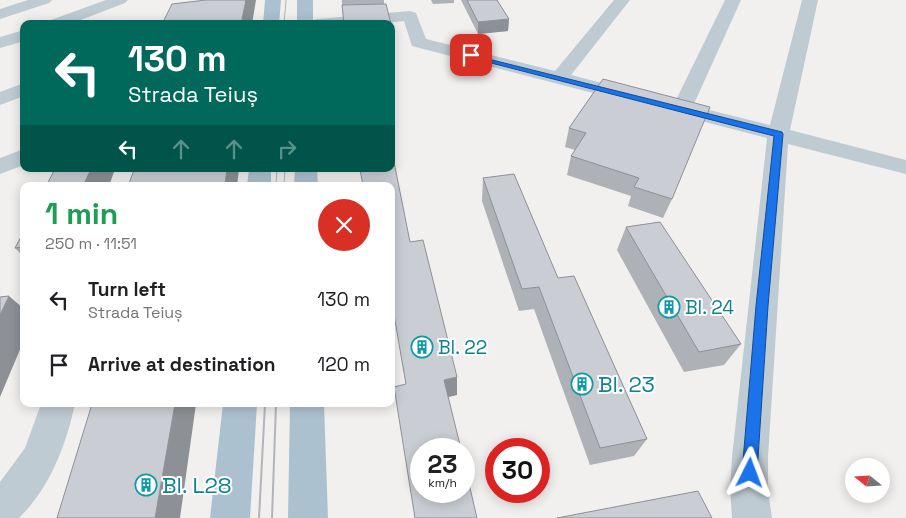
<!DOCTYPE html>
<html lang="en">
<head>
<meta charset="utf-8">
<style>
  :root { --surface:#fff; --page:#f2f2f2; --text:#202124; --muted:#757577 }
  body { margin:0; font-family:"Space Grotesk",sans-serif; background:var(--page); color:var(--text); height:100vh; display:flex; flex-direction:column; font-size:19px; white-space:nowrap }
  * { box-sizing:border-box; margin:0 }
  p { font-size:16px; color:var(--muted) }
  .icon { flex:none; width:28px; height:28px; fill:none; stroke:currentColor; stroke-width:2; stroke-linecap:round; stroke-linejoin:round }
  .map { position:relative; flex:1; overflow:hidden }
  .side { position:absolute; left:20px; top:182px; width:375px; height:225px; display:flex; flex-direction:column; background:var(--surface); border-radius:10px; box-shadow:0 2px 12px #0003 }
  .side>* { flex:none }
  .banner { position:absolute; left:20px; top:20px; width:375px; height:152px; border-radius:10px; box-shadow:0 2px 12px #0003; background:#00695c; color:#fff; overflow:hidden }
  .needle { width:32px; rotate:288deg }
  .fabs { position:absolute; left:845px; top:458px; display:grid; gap:10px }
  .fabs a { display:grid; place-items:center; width:45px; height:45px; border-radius:50%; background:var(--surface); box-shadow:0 2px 12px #0003; font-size:25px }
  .speed { position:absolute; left:410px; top:438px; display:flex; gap:10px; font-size:25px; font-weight:700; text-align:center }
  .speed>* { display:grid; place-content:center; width:65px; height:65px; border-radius:50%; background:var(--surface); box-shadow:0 2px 12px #0003; line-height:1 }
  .speed small { font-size:12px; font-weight:400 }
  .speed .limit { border:8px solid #d22; background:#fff; color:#111 }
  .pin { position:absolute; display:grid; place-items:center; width:42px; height:42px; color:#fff; margin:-21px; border-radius:10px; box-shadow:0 2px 8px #0006 }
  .me { position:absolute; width:55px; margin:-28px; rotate:3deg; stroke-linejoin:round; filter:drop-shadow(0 0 4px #0008) }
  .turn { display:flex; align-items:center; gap:18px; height:105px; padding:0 25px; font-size:22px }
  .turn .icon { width:65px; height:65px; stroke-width:2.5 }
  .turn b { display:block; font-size:35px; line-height:42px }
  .lanes { display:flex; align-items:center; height:48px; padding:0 25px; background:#0003; justify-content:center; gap:25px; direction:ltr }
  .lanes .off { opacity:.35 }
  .round { display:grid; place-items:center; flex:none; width:52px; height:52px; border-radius:26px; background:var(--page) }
  .summary { display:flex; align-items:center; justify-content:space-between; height:85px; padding:0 25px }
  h1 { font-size:30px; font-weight:700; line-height:38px; color:#1e9e55 }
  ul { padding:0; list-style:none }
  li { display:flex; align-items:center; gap:15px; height:65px; padding:0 25px }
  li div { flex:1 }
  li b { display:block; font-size:19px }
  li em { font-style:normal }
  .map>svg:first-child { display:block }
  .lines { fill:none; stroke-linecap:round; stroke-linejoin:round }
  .minor { fill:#becbd2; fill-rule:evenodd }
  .major { fill:#acc1d0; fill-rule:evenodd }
  .tram-far1 { stroke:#b1b5ba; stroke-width:1 }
  .tram { stroke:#b1b5ba; stroke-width:2 }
  .wall { fill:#aeb1b6 }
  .shaded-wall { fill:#8d9094 }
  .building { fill:#caced4; stroke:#8d9094 }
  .route { fill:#1a73e8; stroke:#114b97 }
  .labels { text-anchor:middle; stroke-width:4; stroke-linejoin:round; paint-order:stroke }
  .culture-label { font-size:19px; fill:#0d838f; stroke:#fff; text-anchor:start }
  .near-culture-label { font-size:22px; fill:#0d838f; stroke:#fff; text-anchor:start }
</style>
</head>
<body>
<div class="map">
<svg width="906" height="518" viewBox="0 0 906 518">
  <rect width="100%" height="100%" fill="#f2efef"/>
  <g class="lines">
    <path class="minor" d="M28,0h24l-3,3 -49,16v-10z
      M106,0h22l-3,3 -55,21h-24l2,-3z
      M614,0h16l-59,75 104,27 50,-102h16l-48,106 77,19 32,-125h16l-28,130 116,30v14l-118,-30 -20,313v33l4,28h-40l-2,-28 2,-33 35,-319 -355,-92 -8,-25 -28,3h-67l2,-3 6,-2 93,-8 6,2 10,26 129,32z
      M24,30v11l-24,7v-11z
      M24,83v13l-24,9v-13z
      M24,149v16l-24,9v-16z
      M41,404h34c-9,41 -25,84 -56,114h-19v-36l25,-34z"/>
    <path class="major" d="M265,0h16l-2,24h-16z
      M297,0h16v24h-16z
      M249,169h22v17h-24z
      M295,169h22l1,17h-24z
      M223,404h34l-7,114h-40z
      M290,404h34l4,114h-40z"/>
    <path class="tram-far1" d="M284,24l2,-24
      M276,186l1,-17
      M284,186l1,-17"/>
    <path class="tram" d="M259,518l6,-114
      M272,518l4,-114"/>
  </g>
  <path class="wall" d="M342,0h42v4l-42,1z
    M431,0h23v3l-21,1z
    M461,0h36l12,19 -1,12 -30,3z
    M391,26l2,21 -2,1z
    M603,79l69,120 -9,19 -35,-12 3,-10 -64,-21 4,-19 4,-6 -10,-3 4,-19z
    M483,178l75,100 89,161 -13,17 -44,9 -56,-156 -15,2 -37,-110z
    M626,227l115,117 -17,21 -40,7 -67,-122z
    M24,231v26l-9,-9z"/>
  <path class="shaded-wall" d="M246,0h10l-4,24h-11z
    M509,19l-1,12 -30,3v-12z
    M91,169h24l-6,17h-26z
    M227,169h12l-2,17h-26z
    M9,296l15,13v31l-24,57v-82z
    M457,377v18l-12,3 -1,-18z
    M175,404h21l-16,114h-25z"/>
  <path class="building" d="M206,0h40l-5,24h-79l10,-20z
    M467,0h30l12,19 -31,3z
    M386,4l5,20h-47l-2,-19z
    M603,79l107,28 -38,92 -38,-12 5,-9 -68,-22 15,-23 -17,-5z
    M394,162l16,80 13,-2 34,137 -13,3 17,69h-40v42h43v-29l13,56h-62l-21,-131 12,-3 -15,-86v-112h-28l-3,-17h31v-6z
    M55,169h36l-8,17h-37z
    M144,169h83l-2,15 -14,2h-83l6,-16z
    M514,174l44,104 16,-2 73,163 -47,9 -61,-161 -17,2 -39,-111z
    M660,222l81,122 -42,8 -73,-125z
    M24,231v16l-9,1z
    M9,296l-9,19v-18z
    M92,404h83l-20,114h-98z
    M698,491l14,27h-155z"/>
  <path class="route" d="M468,54l314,78 1,2 -15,172 -11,167 -2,6 -5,2 -6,-2 -2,-6 14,-167 18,-170 -306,-79z"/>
  <defs>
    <g id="building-ring" transform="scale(1.125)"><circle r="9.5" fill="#fff" stroke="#0f9aa8" stroke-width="1.5"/><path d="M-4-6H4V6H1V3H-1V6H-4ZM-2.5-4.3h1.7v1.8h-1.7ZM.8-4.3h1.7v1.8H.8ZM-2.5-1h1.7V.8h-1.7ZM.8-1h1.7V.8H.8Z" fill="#0f9aa8"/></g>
  </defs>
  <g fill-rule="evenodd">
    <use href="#building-ring" x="669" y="307"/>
    <use href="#building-ring" x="422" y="347"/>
    <use href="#building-ring" x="582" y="384"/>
    <use href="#building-ring" x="146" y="485"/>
  </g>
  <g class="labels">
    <g class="culture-label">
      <text x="685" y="314">Bl. 24</text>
      <text x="438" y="354">Bl. 22</text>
    </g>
    <g class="near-culture-label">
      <text x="598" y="392">Bl. 23</text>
      <text x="162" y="493">Bl. L28</text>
    </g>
  </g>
</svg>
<div class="fabs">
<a><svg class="needle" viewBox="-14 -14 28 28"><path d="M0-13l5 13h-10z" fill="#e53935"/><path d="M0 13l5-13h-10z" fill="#757577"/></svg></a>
</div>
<div class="speed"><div>23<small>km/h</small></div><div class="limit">30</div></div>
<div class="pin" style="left:471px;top:55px;background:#d93025"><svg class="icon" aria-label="arrive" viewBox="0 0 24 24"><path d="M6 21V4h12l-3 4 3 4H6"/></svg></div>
<svg class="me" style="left:750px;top:473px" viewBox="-20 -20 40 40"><path d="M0-17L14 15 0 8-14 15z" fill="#1a73e8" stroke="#fff" stroke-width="4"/></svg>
<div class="banner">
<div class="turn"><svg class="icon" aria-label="left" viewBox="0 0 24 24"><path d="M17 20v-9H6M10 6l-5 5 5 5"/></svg><div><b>130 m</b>Strada Teiuș</div></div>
<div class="lanes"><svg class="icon" aria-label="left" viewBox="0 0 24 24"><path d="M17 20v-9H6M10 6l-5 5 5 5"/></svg><svg class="icon off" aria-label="ahead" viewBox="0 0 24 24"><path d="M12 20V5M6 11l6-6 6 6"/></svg><svg class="icon off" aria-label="ahead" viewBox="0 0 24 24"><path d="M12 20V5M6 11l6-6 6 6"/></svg><svg class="icon off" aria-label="right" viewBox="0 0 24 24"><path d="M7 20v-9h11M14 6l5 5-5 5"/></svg></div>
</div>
<section class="side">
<div class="summary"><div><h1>1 min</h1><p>250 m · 11:51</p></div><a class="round" style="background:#d93025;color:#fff"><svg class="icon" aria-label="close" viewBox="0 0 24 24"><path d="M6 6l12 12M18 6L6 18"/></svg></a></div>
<ul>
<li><svg class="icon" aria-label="left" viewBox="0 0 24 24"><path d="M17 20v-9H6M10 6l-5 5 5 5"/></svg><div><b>Turn left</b><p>Strada Teiuș</p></div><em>130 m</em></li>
<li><svg class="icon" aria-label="arrive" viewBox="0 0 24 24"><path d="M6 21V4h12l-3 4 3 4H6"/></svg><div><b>Arrive at destination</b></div><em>120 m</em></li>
</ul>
</section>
</div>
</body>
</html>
